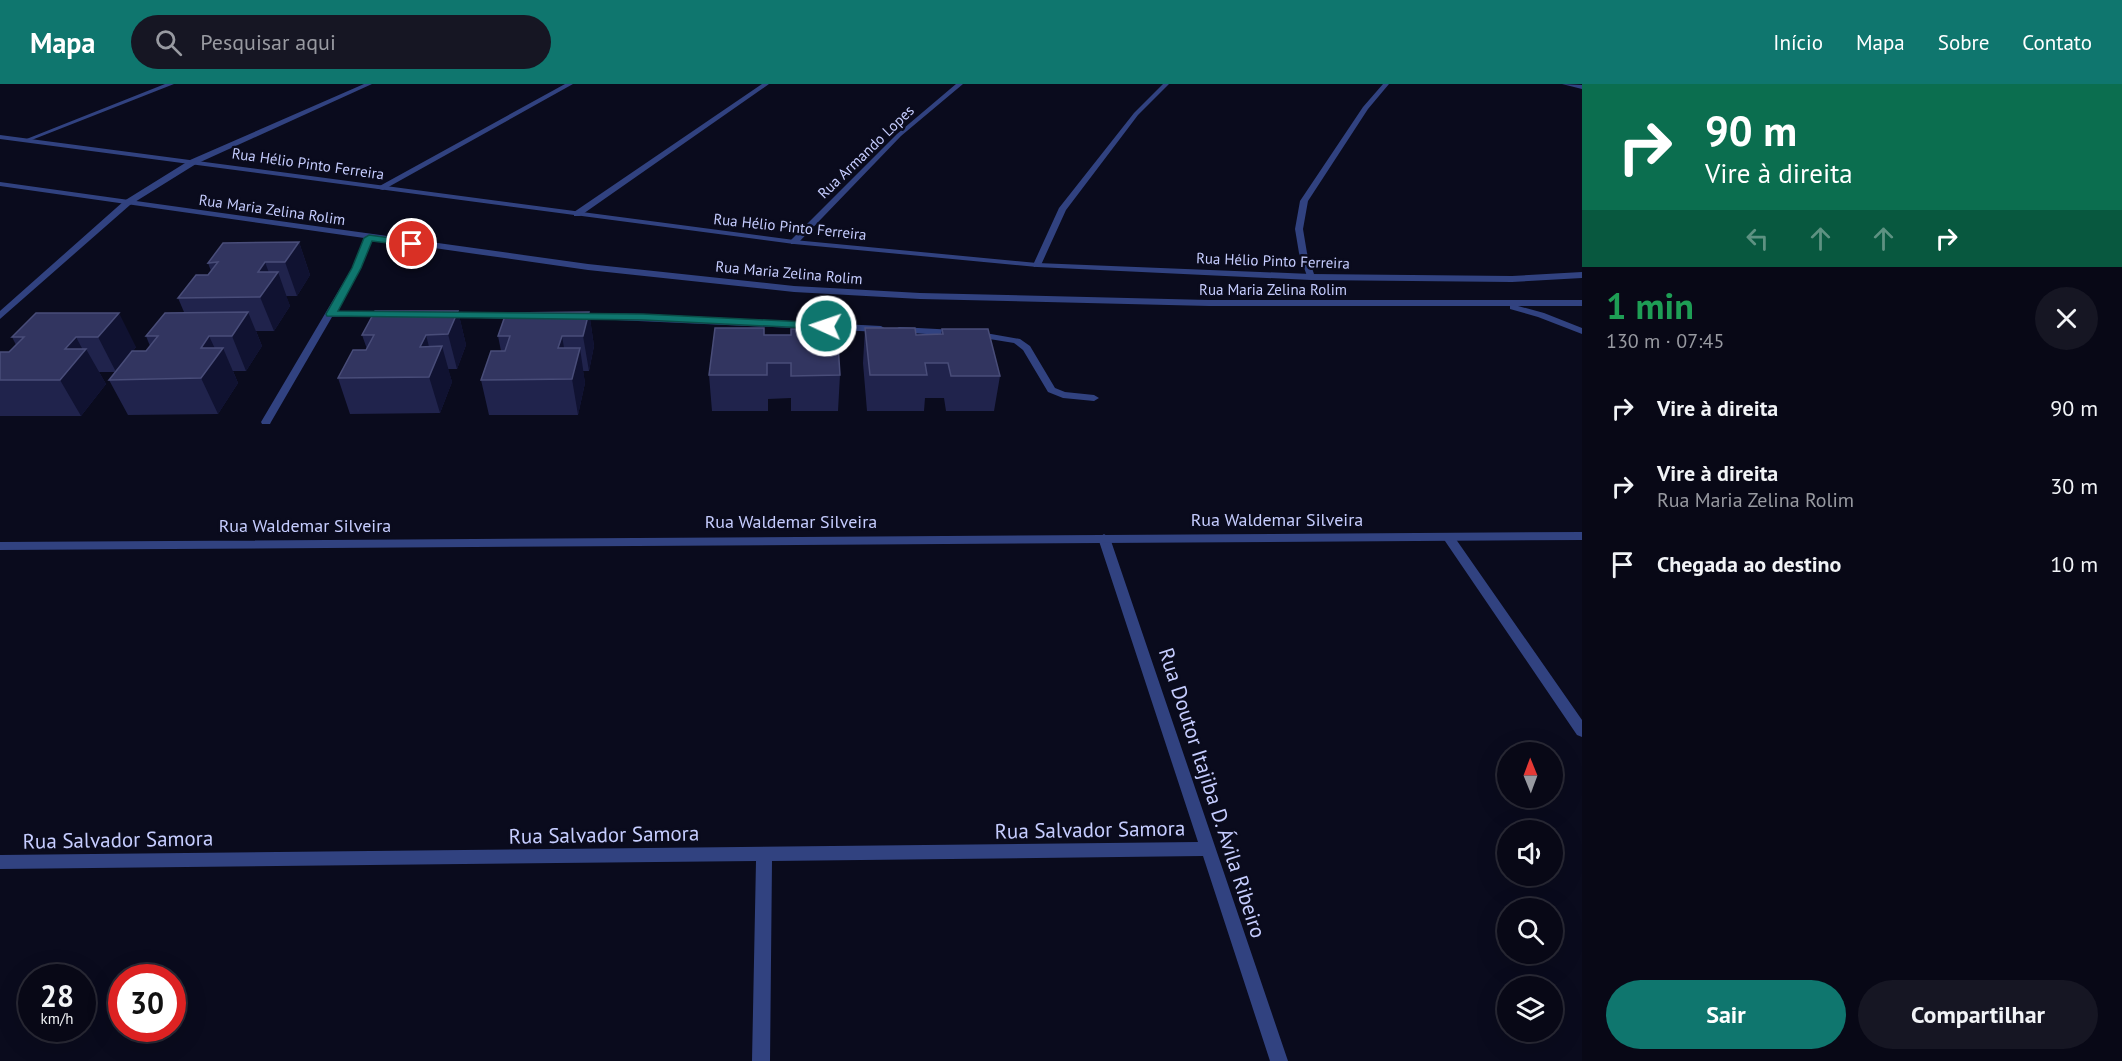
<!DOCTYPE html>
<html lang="pt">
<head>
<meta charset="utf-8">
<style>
  :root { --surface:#080816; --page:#161623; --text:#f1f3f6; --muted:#989aa1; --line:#292935; --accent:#0f766e }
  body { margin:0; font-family:"PT Sans",sans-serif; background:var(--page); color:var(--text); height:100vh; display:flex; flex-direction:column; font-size:22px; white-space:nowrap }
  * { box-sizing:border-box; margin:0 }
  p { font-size:20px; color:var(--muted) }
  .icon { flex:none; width:33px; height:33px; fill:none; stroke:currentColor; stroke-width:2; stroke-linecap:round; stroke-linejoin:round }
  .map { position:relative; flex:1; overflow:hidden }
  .details { display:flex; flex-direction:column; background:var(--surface); width:540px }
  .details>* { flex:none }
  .hud { background:#0b6e4f; color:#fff; overflow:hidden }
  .needle { width:39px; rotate:359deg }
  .fabs { position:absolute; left:1497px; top:658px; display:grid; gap:12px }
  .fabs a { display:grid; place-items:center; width:66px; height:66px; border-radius:50%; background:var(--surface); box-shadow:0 6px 24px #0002,0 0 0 2px var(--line); font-size:30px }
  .speed { position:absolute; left:18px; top:880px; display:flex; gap:12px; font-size:30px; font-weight:700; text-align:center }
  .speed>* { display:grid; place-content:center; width:78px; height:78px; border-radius:50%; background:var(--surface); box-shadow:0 6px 24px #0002,0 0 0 2px var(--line); line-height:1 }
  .speed small { font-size:15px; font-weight:400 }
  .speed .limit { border:9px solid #d22; background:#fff; color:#111 }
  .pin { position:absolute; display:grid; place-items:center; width:51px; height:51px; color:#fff; margin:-26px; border:3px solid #fff; border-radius:50%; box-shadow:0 2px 6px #0007 }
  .me { position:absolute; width:66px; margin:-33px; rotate:273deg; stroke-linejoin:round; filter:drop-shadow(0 0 4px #0008) }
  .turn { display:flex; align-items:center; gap:21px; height:126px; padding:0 24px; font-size:27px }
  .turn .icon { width:78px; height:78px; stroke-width:2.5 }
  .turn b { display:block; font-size:42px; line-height:51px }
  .lanes { display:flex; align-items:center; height:57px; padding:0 24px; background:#0003; justify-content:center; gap:30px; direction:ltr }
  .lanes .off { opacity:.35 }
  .round { display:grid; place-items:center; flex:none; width:63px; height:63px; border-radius:32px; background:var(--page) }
  .headline { display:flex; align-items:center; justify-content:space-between; height:102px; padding:0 24px }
  h1 { font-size:36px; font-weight:700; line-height:45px; color:#1e9e55 }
  .button { display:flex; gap:12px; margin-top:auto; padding:12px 24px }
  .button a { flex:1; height:69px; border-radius:36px; background:var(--accent); color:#fff; font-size:24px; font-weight:700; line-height:69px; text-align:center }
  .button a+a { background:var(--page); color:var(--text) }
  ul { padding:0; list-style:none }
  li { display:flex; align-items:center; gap:18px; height:78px; padding:0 24px }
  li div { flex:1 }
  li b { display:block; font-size:22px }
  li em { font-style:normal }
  header { display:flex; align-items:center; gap:36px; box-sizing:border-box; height:84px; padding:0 30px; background:var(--accent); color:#fff }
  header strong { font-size:28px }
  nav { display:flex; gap:33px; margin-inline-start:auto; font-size:21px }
  .search { width:420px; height:54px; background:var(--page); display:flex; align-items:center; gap:15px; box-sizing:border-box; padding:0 21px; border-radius:33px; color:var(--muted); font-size:22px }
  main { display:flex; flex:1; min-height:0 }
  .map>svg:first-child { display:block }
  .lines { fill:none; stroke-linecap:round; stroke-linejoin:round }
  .minor { fill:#314280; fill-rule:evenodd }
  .tertiary { fill:#314280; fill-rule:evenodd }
  .wall { fill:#20234c }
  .shaded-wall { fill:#101231 }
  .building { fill:#323560; stroke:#494d79; stroke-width:1.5 }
  .route { fill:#0f766e; stroke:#0a4d48; stroke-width:1.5 }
  .labels { text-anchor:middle; stroke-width:5; stroke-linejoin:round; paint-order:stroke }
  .far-street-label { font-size:15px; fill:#c6cdff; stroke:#0a0b1d }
  .street-label { font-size:18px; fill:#c6cdff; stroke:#0a0b1d }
  .near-street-label { font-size:21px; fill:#c6cdff; stroke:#0a0b1d }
</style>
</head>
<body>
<header>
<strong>Mapa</strong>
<div class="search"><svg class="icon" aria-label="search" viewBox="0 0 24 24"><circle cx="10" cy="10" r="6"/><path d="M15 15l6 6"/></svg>Pesquisar aqui</div>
<nav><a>Início</a><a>Mapa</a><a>Sobre</a><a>Contato</a></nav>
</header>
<main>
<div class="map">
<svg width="1582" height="977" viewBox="0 0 1582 977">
  <rect width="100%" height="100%" fill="#0a0b1d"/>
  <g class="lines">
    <path class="minor" d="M165,0h9l-145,57 -5,-1z
      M364,0h8l-176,80 -66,41 -130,114v-8l124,-110 66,-41z
      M565,0h8l-190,106 -7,-2z
      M762,0h7l-189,132h-6v-4z
      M956,0h7l-62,52 -104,108h-6v-4l106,-106z
      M1163,0h6l-31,31 -72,95 -25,55 -7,2 -1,-2 26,-57 75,-95z
      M1383,0h6l-21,25 -60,92 -5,28 4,24 8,24 -7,2 -9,-26 -4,-24 5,-28 63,-94z
      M366,152l7,2 -13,30 -25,43h55l4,3 -4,3h-58l-61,105 -1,2h-8l-1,-2 91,-154z
      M443,228l79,1 4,3 -4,3 -82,-2v-4z
      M575,229l68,1 238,12 5,3 -5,3 -309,-14 -1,-2z
      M899,243l57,3 5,3 -5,3 -60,-4 -2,-2z
      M974,247l46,8 10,7 25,42 10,4 29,3 5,3 -5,3 -31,-3 -15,-6 -25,-42 -9,-7 -43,-7 -2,-2z
      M1104,450l6,4 178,523h-18l-67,-205 -431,5 -2,200h-18l4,-200 -756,8v-14l1198,-13 -100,-304z
      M1449,450l4,1 129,185v17l-5,-2 -132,-194 -2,-3 2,-3z"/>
    <path class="tertiary" d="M1562,0l20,1v4z
      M0,51l794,105 243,23 274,11 201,2 70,-4v6l-70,4 -201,-2 -274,-13 -243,-23 -794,-105z
      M0,98l588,82 206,22 126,7 289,7h373v6h-64l26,7 38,15v6l-44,-17 -28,-8v-3h-301l-289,-7 -126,-7 -206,-22 -588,-84z
      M1582,448v8l-1582,10v-8z"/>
  </g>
  <path class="wall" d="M299,158l11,33 -13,21h-11l4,10 -16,25h-18l6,15 -16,25h-13l5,12 -20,31 -90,1 -19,-35 6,-8h-16l7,12 -25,32h-81v-64h9l7,-7 -4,-8 24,-24 100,34 -3,4h13l4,-5 -4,-10 38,-24 -6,-14 30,-23 3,-4 -3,-8z
    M458,227l8,34 -9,24h-9l4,13 -12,31 -90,1 -12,-36 29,-29 -5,-14z
    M589,228l5,34 -5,25h-6l2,12 -7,32h-89l-8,-35 20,-29 -3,-15z
    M865,244l51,7 25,-1 1,-5 58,47 -6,35h-48l-2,-13h-19l-1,13h-57l-4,-48z
    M764,251l76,40 -2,36h-47v-13l-23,1v12h-56l-3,-36z"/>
  <path class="shaded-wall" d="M299,158l11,33 -13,21 -12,-34z
    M265,178l7,19 6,-9 12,34 -16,25 -14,-34 -2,-25z
    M458,227l8,34 -9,24 -9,-35z
    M248,228l14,34 -16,25 -14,-35z
    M589,228l5,34 -5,25 -6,-35z
    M119,229l17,34 -20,25 -18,-35z
    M426,251l8,31 8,-20 10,36 -12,31 -20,-66z
    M209,252l9,19 5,-7 15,35 -20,31 -17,-36v-30z
    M562,252l6,35 -10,-23z
    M76,253l8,15 2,-3 20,35 -25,32 -21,-36 5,-31z
    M580,264l5,35 -7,32 -6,-36z"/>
  <path class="building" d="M299,158l-14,20h-20l-7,10h20l-18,25 -82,1 18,-23h12l10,-13 -10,1 15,-20z
    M375,227h83l-10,23 -22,1 -6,12 22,-1 -13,31 -91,1 15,-28h13l8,-15h-12z
    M248,228l-16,24h-23l-8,12h22l-22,30 -92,2 23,-29h14l12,-15h-12l19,-23z
    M589,228l-6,24h-21l-4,12h22l-8,31 -91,1 10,-29h14l5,-15h-12l8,-23z
    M36,229h83l-21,24h-22l-11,12h21l-26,31h-60v-28h9l15,-15h-12z
    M715,244h49v7h27v-6h46l3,46 -49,1v-13h-24v12h-58z
    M865,244h50l1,7 27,-1 -1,-5h46l12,47h-49l-3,-13h-23l2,12h-57z"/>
  <path class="route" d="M369,151l43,6 5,3 -5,2 -40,-5 -11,27 -23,43 305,3 183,9 5,3 -5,3 -183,-9 -316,-4 -1,-2 26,-46 12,-30z"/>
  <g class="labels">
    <g class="far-street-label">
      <text transform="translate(866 68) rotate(-44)" y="5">Rua Armando Lopes</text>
      <text transform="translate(308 80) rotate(8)" y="5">Rua Hélio Pinto Ferreira</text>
      <text transform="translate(272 126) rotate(8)" y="5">Rua Maria Zelina Rolim</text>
      <text transform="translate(790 143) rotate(6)" y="5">Rua Hélio Pinto Ferreira</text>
      <text transform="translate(1273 177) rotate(2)" y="5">Rua Hélio Pinto Ferreira</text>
      <text transform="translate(789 189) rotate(5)" y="5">Rua Maria Zelina Rolim</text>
      <text x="1273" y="211">Rua Maria Zelina Rolim</text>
    </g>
    <g class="street-label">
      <text x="1277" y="442">Rua Waldemar Silveira</text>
      <text x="791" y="444">Rua Waldemar Silveira</text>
      <text x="305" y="448">Rua Waldemar Silveira</text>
    </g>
    <g class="near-street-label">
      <text transform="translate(1212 709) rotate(72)" y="7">Rua Doutor Itajiba D. Ávila Ribeiro</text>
      <text transform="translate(1090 746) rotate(-1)" y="7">Rua Salvador Samora</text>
      <text transform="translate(604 751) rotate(-1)" y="7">Rua Salvador Samora</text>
      <text transform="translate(118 756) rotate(-1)" y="7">Rua Salvador Samora</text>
    </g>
  </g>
</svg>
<div class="fabs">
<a><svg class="needle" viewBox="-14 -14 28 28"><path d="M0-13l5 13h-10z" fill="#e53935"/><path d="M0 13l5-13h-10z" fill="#989aa1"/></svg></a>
<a><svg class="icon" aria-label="sound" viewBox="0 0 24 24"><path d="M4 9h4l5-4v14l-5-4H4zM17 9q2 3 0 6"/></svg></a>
<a><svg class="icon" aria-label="search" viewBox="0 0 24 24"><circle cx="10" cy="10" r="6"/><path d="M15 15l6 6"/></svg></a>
<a><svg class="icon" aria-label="layers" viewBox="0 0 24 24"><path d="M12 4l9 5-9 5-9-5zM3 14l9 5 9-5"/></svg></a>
</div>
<div class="speed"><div>28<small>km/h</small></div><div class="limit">30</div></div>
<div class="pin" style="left:412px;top:160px;background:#d93025"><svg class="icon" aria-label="arrive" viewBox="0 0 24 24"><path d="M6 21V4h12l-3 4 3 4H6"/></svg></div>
<svg class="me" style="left:826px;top:242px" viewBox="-20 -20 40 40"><circle r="17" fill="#0f766e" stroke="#fff" stroke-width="3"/><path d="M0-11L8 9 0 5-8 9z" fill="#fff"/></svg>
</div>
<section class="details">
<div class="hud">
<div class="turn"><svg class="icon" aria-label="right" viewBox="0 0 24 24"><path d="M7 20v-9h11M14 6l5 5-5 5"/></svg><div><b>90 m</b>Vire à direita</div></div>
<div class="lanes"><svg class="icon off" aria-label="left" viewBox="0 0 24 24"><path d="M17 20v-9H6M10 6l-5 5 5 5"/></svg><svg class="icon off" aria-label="ahead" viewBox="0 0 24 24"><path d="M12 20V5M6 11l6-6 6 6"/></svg><svg class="icon off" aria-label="ahead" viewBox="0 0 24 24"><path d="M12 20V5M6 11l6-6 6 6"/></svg><svg class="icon" aria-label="right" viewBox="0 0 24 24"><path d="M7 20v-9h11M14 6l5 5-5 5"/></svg></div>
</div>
<div class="headline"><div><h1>1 min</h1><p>130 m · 07:45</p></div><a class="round"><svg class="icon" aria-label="close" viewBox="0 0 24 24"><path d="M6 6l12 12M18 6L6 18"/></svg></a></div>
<ul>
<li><svg class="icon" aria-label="right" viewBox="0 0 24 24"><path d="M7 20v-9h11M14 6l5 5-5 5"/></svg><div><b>Vire à direita</b></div><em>90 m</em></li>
<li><svg class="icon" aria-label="right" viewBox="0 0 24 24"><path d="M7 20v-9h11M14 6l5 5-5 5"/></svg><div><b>Vire à direita</b><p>Rua Maria Zelina Rolim</p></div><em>30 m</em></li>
<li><svg class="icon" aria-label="arrive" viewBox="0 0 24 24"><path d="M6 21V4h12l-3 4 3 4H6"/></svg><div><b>Chegada ao destino</b></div><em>10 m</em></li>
</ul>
<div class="button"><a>Sair</a><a>Compartilhar</a></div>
</section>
</main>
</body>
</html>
